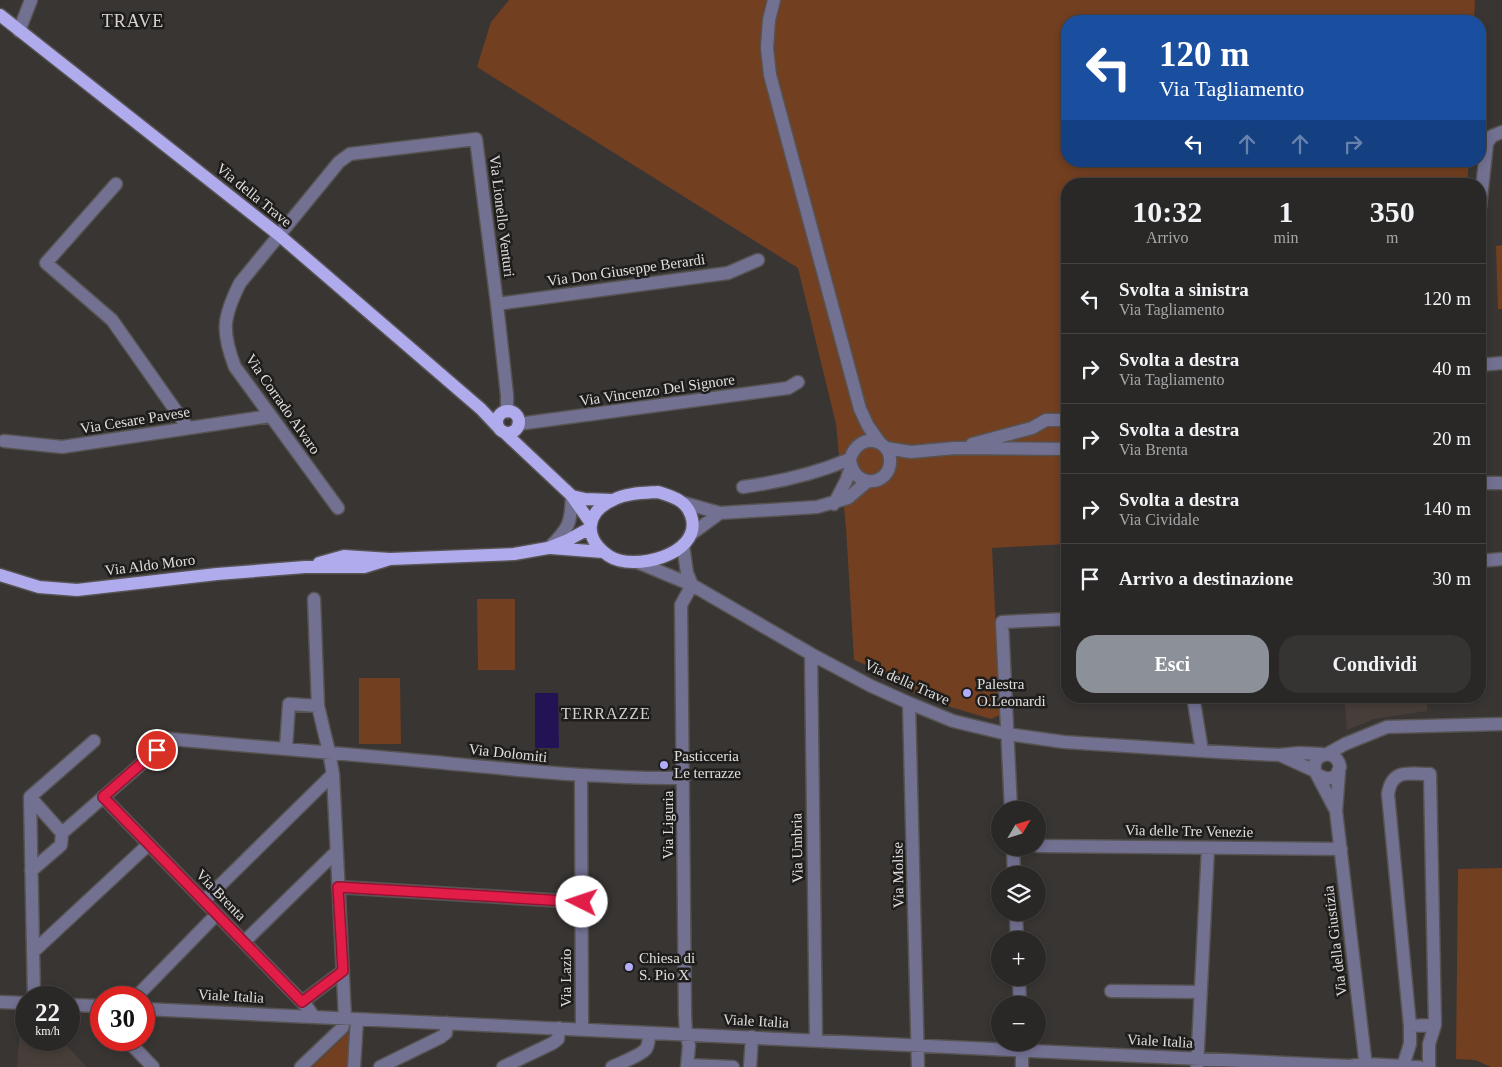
<!DOCTYPE html>
<html lang="it">
<head>
<meta charset="utf-8">
<style>
  :root { --surface:#2a2826; --page:#363432; --text:#f1f3f6; --muted:#a5a6a7; --line:#464443; --accent:#8c9099 }
  body { margin:0; font-family:"Times New Roman",serif; background:var(--page); color:var(--text); height:100vh; display:flex; flex-direction:column; font-size:19px; white-space:nowrap }
  * { box-sizing:border-box; margin:0 }
  p { font-size:16px; color:var(--muted) }
  .icon { flex:none; width:28px; height:28px; fill:none; stroke:currentColor; stroke-width:2; stroke-linecap:round; stroke-linejoin:round }
  .map { position:relative; flex:1; overflow:hidden }
  .details { position:absolute; left:1061px; top:178px; width:425px; height:525px; display:flex; flex-direction:column; background:var(--surface); border-radius:20px; box-shadow:0 2px 8px #0003,0 0 0 1px var(--line) }
  .details>* { flex:none }
  .guide { position:absolute; left:1061px; top:15px; width:425px; height:152px; border-radius:20px; box-shadow:0 2px 8px #0003,0 0 0 1px var(--line); background:#1a4fa0; color:#fff; overflow:hidden }
  .needle { width:32px; rotate:52deg }
  .controls { position:absolute; left:991px; top:801px; display:grid; gap:10px }
  .controls a { display:grid; place-items:center; width:55px; height:55px; border-radius:50%; background:var(--surface); box-shadow:0 2px 8px #0003,0 0 0 1px var(--line); font-size:25px }
  .speed { position:absolute; left:15px; top:986px; display:flex; gap:10px; font-size:25px; font-weight:700; text-align:center }
  .speed>* { display:grid; place-content:center; width:65px; height:65px; border-radius:50%; background:var(--surface); box-shadow:0 2px 8px #0003,0 0 0 1px var(--line); line-height:1 }
  .speed small { font-size:12px; font-weight:400 }
  .speed .limit { border:8px solid #d22; background:#fff; color:#111 }
  .pin { position:absolute; display:grid; place-items:center; width:42px; height:42px; color:#fff; margin:-21px; border:2px solid #fff; border-radius:50%; box-shadow:0 1px 5px #0007 }
  .me { position:absolute; width:55px; margin:-28px; rotate:274deg; stroke-linejoin:round; filter:drop-shadow(0 0 4px #0008) }
  .turn { display:flex; align-items:center; gap:18px; height:105px; padding:0 15px; font-size:22px }
  .turn .icon { width:65px; height:65px; stroke-width:2.5 }
  .turn b { display:block; font-size:35px; line-height:42px }
  .lanes { display:flex; align-items:center; height:48px; padding:0 15px; background:#0003; justify-content:center; gap:25px; direction:ltr }
  .lanes .off { opacity:.35 }
  .eta { display:flex; justify-content:space-evenly; align-items:center; height:85px; text-align:center }
  .eta b { font-size:30px; font-weight:700; line-height:35px }
  .primary-button { display:flex; gap:10px; margin-top:auto; padding:10px 15px }
  .primary-button a { flex:1; height:58px; border-radius:20px; background:var(--accent); color:#fff; font-size:20px; font-weight:700; line-height:58px; text-align:center }
  .primary-button a+a { background:var(--page); color:var(--text) }
  ul { padding:0; list-style:none }
  li { display:flex; align-items:center; gap:15px; height:70px; padding:0 15px; border-top:1px solid var(--line) }
  li div { flex:1 }
  li b { display:block; font-size:19px }
  li em { font-style:normal }
  .map>svg:first-child { display:block }
  .built { fill:#473e39 }
  .green { fill:#723f20 }
  .water { fill:#231355 }
  .lines { fill:none; stroke-linecap:round; stroke-linejoin:round }
  .minor-casing { stroke:#565352; stroke-width:15 }
  .major-casing { stroke:#565352; stroke-width:15 }
  .minor { stroke:#737192; stroke-width:12 }
  .major { stroke:#afabed; stroke-width:12 }
  .route-casing { stroke:#92132f; stroke-width:12 }
  .route { stroke:#e11d48; stroke-width:9 }
  .poi-dot { fill:#b2adf9; stroke:#1e1d1c; stroke-width:2 }
  .labels { text-anchor:middle; stroke-width:5; stroke-linejoin:round; paint-order:stroke }
  .street-label { font-size:15px; fill:#e0dedd; stroke:#1e1d1c }
  .poi-label { font-size:15px; fill:#e0dedd; stroke:#1e1d1c; text-anchor:start }
  .neighbourhood-label { font-size:16px; letter-spacing:1px; fill:#d6d1cf; stroke:#1e1d1c }
  .quarter-label { font-size:18px; letter-spacing:1px; fill:#d6d1cf; stroke:#1e1d1c }
</style>
</head>
<body>
<div class="map">
<svg width="1502" height="1067" viewBox="0 0 1502 1067">
  <rect width="100%" height="100%" fill="#383533"/>
  <path class="built" d="M1344,696h83v15l-53,8 -27,11z
    M21,1018h5v22h41v6l20,21h-70z"/>
  <path class="green" d="M509,0h966l-1,21h-406v140h401l-2,23h-399l-1,360 -75,4 8,167 -9,4 -47,-14 -32,-13 -1,-8 -57,-24 -8,-132 -10,-104 -38,-156 -321,-201 14,-45z
    M1502,245v64h-4l-2,-63z
    M477,599h38v71h-37z
    M359,678h41l1,66h-42z
    M1502,868v199h-11l-16,-7 -19,-1 2,-190z
    M348,1033l3,1 -2,33h-37z"/>
  <path class="water" d="M535,693h23l1,55h-24z"/>
  <g class="lines">
    <g class="minor-casing">
      <path id="minor" d="M774,0l-5,20 -2,28 3,27 90,334 8,17 12,17
        M19,31l12,-31
        M116,184l-70,79 66,57 76,108
        M1480,207l7,-64 5,-7 10,-4
        M497,304l231,-31 30,-13
        M1480,365l22,-2
        M518,424l270,-36 10,-6
        M4,441l58,6 208,-31
        M972,444l60,-16 14,-8h22
        M886,448l25,4 44,-4 113,1
        M1480,483h22
        M743,487c37,-5 72,-13 107,-28 4,-13 16,-23 30,-16 6,4 10,10 10,16 2,27 -37,32 -40,0
        M684,503l36,10 97,-6 31,-9 20,-17
        M834,504l12,-23 5,-14
        M338,508l-103,-141c-14,-36 -12,-50 5,-84l99,-121 11,-8 126,-15 21,165 10,91v17
        M690,535l30,-22
        M683,545l4,28 5,12
        M549,548c20,-20 22,-24 23,-52
        M1480,561l22,-2
        M637,562l55,23 119,69 60,32 38,17 44,18 54,13 57,8 155,10 60,3 20,-2 23,1
        M811,654l5,386
        M1193,696l9,55
        M909,703l9,364
        M286,748l3,-44 29,2
        M1327,754l18,-10 42,-17 115,-3
        M1282,756l33,15
        M1339,772l-3,39 30,256
        M1318,775l9,4 9,-3 4,-9c-3,-19 -29,-15 -25,4l20,38
        M581,776l1,253
        M30,797l4,201
        M103,797l204,210 7,10
        M1011,810l-9,-188 66,-3
        M62,833l-32,-36 64,-56
        M1038,846l303,3
        M1013,848l1,27
        M31,871l30,-26 1,-12 108,-94c85,7 169,14 253,22 87,8 173,18 261,17
        M338,887l244,15
        M204,901l129,-127
        M1016,912l1,28
        M244,942l93,-91
        M34,951l115,-107
        M1019,978l1,27
        M1111,991l90,1
        M135,998l82,-84
        M0,1002l26,1
        M302,1002l41,-31
        M69,1005l32,1
        M144,1009l1205,57 17,-2 53,3
        M1410,1026l25,-1
        M127,1040l26,27
        M1022,1042v25
        M687,1065l46,2
        M1403,1066l7,-22v-18l-22,-232c4,-26 21,-20 42,-20l5,251 -6,19v23
        M301,1067l41,-39 3,-10 -12,-244 -4,-22 -11,-46 -4,-107
        M354,1067l3,-48
        M380,1067l61,-30 5,-4 1,-10
        M503,1067l50,-24 5,-4 1,-11
        M612,1067c8,-4 28,-11 34,-18 3,-5 3,-11 3,-16
        M687,1067l2,-22 -3,-11 -1,-19 -4,-410 11,-20
        M750,1067l2,-30
        M1197,1067l11,-219"/>
    </g>
    <g class="major-casing">
      <path id="major" d="M0,15l279,220 202,174 16,17
        M497 422a11 11 0 1 1 22 0a11 11 0 1 1-22 0Z
        M505,433l67,63 18,26
        M658,492c16,5 30,9 34,27 8,36 -59,53 -83,37 -25,-17 -25,-43 4,-56 14,-7 30,-7 45,-8z
        M572,496l13,3 27,1
        M551,548l52,4
        M319,563l25,-7 46,3 124,-5 34,-6 20,-8 22,-12
        M0,575l39,12 38,3 140,-16 88,-7h59l26,-8"/>
    </g>
    <use href="#minor" class="minor"/>
    <use href="#major" class="major"/>
  </g>
  <g class="lines">
    <g class="route-casing">
      <path id="route" d="M157,750l-54,47 199,205 41,-31 -5,-84 244,15"/>
    </g>
    <use href="#route" class="route"/>
  </g>
  <g class="poi-dot">
    <circle cx="967" cy="693" r="5"/>
    <circle cx="664" cy="765" r="5"/>
    <circle cx="629" cy="967" r="5"/>
  </g>
  <g class="labels">
    <g class="street-label">
      <text transform="translate(254 195) rotate(39)" y="5">Via della Trave</text>
      <text transform="translate(502 216) rotate(83)" y="5">Via Lionello Venturi</text>
      <text transform="translate(626 270) rotate(-8)" y="5">Via Don Giuseppe Berardi</text>
      <text transform="translate(657 390) rotate(-8)" y="5">Via Vincenzo Del Signore</text>
      <text transform="translate(283 404) rotate(55)" y="5">Via Corrado Alvaro</text>
      <text transform="translate(135 420) rotate(-9)" y="5">Via Cesare Pavese</text>
      <text transform="translate(150 565) rotate(-7)" y="5">Via Aldo Moro</text>
      <text transform="translate(907 682) rotate(24)" y="5">Via della Trave</text>
      <text transform="translate(508 753) rotate(6)" y="5">Via Dolomiti</text>
      <text transform="translate(668 825) rotate(-90)" y="5">Via Liguria</text>
      <text transform="translate(1189 831) rotate(1)" y="5">Via delle Tre Venezie</text>
      <text transform="translate(797 848) rotate(-91)" y="5">Via Umbria</text>
      <text transform="translate(898 875) rotate(-91)" y="5">Via Molise</text>
      <text transform="translate(221 895) rotate(46)" y="5">Via Brenta</text>
      <text transform="translate(1335 941) rotate(-97)" y="5">Via della Giustizia</text>
      <text transform="translate(566 978) rotate(-90)" y="5">Via Lazio</text>
      <text transform="translate(231 996) rotate(3)" y="5">Viale Italia</text>
      <text transform="translate(756 1021) rotate(3)" y="5">Viale Italia</text>
      <text transform="translate(1160 1041) rotate(3)" y="5">Viale Italia</text>
    </g>
    <g class="poi-label">
      <text x="977" y="689">Palestra<tspan x="977" dy="17">O.Leonardi</tspan></text>
      <text x="674" y="761">Pasticceria<tspan x="674" dy="17">Le terrazze</tspan></text>
      <text x="639" y="963">Chiesa di<tspan x="639" dy="17">S. Pio X</tspan></text>
    </g>
    <g class="neighbourhood-label">
      <text x="606" y="719">TERRAZZE</text>
    </g>
    <g class="quarter-label">
      <text x="133" y="27">TRAVE</text>
    </g>
  </g>
</svg>
<div class="controls">
<a><svg class="needle" viewBox="-14 -14 28 28"><path d="M0-13l5 13h-10z" fill="#e53935"/><path d="M0 13l5-13h-10z" fill="#a5a6a7"/></svg></a>
<a><svg class="icon" aria-label="layers" viewBox="0 0 24 24"><path d="M12 4l9 5-9 5-9-5zM3 14l9 5 9-5"/></svg></a>
<a>+</a>
<a>−</a>
</div>
<div class="speed"><div>22<small>km/h</small></div><div class="limit">30</div></div>
<div class="pin" style="left:157px;top:750px;background:#d93025"><svg class="icon" aria-label="arrive" viewBox="0 0 24 24"><path d="M6 21V4h12l-3 4 3 4H6"/></svg></div>
<svg class="me" style="left:582px;top:902px" viewBox="-20 -20 40 40"><circle r="19" fill="#fff"/><path d="M0-13L10 11 0 6-10 11z" fill="#e11d48"/></svg>
<div class="guide">
<div class="turn"><svg class="icon" aria-label="left" viewBox="0 0 24 24"><path d="M17 20v-9H6M10 6l-5 5 5 5"/></svg><div><b>120 m</b>Via Tagliamento</div></div>
<div class="lanes"><svg class="icon" aria-label="left" viewBox="0 0 24 24"><path d="M17 20v-9H6M10 6l-5 5 5 5"/></svg><svg class="icon off" aria-label="ahead" viewBox="0 0 24 24"><path d="M12 20V5M6 11l6-6 6 6"/></svg><svg class="icon off" aria-label="ahead" viewBox="0 0 24 24"><path d="M12 20V5M6 11l6-6 6 6"/></svg><svg class="icon off" aria-label="right" viewBox="0 0 24 24"><path d="M7 20v-9h11M14 6l5 5-5 5"/></svg></div>
</div>
<section class="details">
<div class="eta">
<div><b>10:32</b><p>Arrivo</p></div>
<div><b>1</b><p>min</p></div>
<div><b>350</b><p>m</p></div>
</div>
<ul>
<li><svg class="icon" aria-label="left" viewBox="0 0 24 24"><path d="M17 20v-9H6M10 6l-5 5 5 5"/></svg><div><b>Svolta a sinistra</b><p>Via Tagliamento</p></div><em>120 m</em></li>
<li><svg class="icon" aria-label="right" viewBox="0 0 24 24"><path d="M7 20v-9h11M14 6l5 5-5 5"/></svg><div><b>Svolta a destra</b><p>Via Tagliamento</p></div><em>40 m</em></li>
<li><svg class="icon" aria-label="right" viewBox="0 0 24 24"><path d="M7 20v-9h11M14 6l5 5-5 5"/></svg><div><b>Svolta a destra</b><p>Via Brenta</p></div><em>20 m</em></li>
<li><svg class="icon" aria-label="right" viewBox="0 0 24 24"><path d="M7 20v-9h11M14 6l5 5-5 5"/></svg><div><b>Svolta a destra</b><p>Via Cividale</p></div><em>140 m</em></li>
<li><svg class="icon" aria-label="arrive" viewBox="0 0 24 24"><path d="M6 21V4h12l-3 4 3 4H6"/></svg><div><b>Arrivo a destinazione</b></div><em>30 m</em></li>
</ul>
<div class="primary-button"><a>Esci</a><a>Condividi</a></div>
</section>
</div>
</body>
</html>
